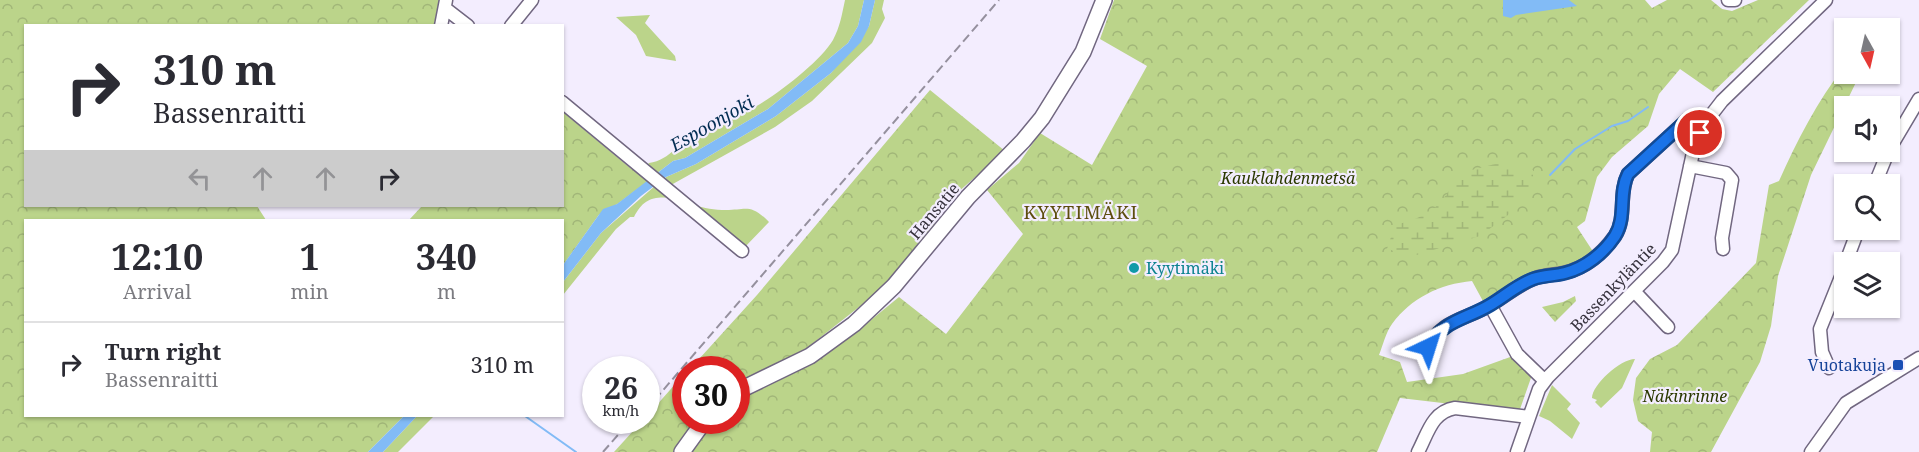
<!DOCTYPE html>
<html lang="en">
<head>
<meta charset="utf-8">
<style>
  :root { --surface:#fff; --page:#f7f7f7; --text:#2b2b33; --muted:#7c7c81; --line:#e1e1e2 }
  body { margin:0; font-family:"Noto Serif",serif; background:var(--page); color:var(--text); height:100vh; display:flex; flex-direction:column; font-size:22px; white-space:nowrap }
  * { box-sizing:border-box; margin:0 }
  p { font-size:20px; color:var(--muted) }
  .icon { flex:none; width:33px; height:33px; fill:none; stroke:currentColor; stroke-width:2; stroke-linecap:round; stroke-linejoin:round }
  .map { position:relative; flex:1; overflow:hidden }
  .details { position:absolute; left:24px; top:219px; width:540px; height:198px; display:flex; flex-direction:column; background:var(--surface); border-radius:0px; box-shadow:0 2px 4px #0004 }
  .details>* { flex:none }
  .hud { position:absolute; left:24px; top:24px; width:540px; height:183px; border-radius:0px; box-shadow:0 2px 4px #0004; background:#fff; color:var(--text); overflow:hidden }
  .needle { width:39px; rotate:172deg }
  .controls { position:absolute; left:1834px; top:18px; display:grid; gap:12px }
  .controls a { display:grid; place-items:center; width:66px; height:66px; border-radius:0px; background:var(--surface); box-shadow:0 2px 4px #0004; font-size:30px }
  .speed { position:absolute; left:582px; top:356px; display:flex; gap:12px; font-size:30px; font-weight:700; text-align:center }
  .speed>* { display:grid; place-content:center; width:78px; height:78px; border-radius:50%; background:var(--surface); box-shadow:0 2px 4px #0004; line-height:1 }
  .speed small { font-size:15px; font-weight:400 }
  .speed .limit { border:9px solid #d22; background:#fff; color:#111 }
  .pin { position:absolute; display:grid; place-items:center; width:51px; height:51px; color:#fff; margin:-26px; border:3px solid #fff; border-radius:50%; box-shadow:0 2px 6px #0007 }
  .me { position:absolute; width:66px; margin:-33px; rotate:41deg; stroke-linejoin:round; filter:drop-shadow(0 0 4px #0008) }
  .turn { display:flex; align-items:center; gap:21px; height:126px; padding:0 30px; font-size:27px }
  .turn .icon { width:78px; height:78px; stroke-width:2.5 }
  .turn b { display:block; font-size:42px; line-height:51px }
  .lanes { display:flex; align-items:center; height:57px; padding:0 30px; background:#0003; justify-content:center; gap:30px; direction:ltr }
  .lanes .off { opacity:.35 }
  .eta { display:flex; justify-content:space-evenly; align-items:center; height:102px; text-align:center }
  .eta b { font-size:36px; font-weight:700; line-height:42px }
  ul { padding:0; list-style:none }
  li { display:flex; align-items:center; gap:18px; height:84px; padding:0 30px; border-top:2px solid var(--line) }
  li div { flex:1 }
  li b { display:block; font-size:22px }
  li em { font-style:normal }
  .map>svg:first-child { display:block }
  .grass { fill:#bbd48a }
  .forest { fill:url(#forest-crowns) }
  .wetland { fill:url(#wetland-marsh) }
  .water { fill:#82bbf6 }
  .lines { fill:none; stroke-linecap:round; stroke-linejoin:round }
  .stream { stroke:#82bbf6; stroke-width:2 }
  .minor-casing { stroke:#716780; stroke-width:15 }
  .major-casing { stroke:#716780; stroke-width:18 }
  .minor { stroke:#fff; stroke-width:12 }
  .major { stroke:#fff; stroke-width:15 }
  .rail { stroke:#95909e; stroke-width:2; stroke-dasharray:9 4.5; stroke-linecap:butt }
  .route-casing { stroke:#114b97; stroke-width:15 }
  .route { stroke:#1a73e8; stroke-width:10 }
  .culture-dot { fill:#0f9aa8; stroke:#f3edfe; stroke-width:2 }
  .transit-dot { fill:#1a4fb4; stroke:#f3edfe; stroke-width:2 }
  .labels { text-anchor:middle; stroke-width:4.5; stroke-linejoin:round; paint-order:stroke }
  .park-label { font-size:16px; font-style:italic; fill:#2b3900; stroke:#f3edfe }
  .street-label { font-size:16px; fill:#36323d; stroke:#f3edfe }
  .culture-label { font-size:16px; fill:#0d838f; stroke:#f3edfe; text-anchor:start }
  .transit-label { font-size:16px; fill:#164399; stroke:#f3edfe; text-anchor:end }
  .water-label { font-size:18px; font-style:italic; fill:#022d52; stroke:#f3edfe }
  .neighbourhood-label { font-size:18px; letter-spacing:1.5px; fill:#5d4d0e; stroke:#f3edfe }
</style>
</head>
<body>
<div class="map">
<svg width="1919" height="452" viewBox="0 0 1919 452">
  <defs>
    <pattern id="forest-crowns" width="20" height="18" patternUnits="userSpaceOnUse" patternTransform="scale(1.5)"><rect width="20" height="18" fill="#bbd48a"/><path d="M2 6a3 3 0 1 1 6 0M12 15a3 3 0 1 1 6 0" fill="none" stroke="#a1b678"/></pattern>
    <pattern id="wetland-marsh" width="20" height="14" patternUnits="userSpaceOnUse" patternTransform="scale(1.5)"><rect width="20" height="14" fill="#bbd48a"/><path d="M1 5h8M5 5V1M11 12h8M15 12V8" fill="none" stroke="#a1b678"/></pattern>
  </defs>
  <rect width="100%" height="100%" fill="#f3edfe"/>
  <path class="grass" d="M845,0h19l-6,26 -10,17 -80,66 -83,49 -12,3 -56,43 -19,11 -35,50v-17l69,-79 7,6 10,-12c22,-3 31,-22 48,-34 15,-10 25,-6 39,-12 27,-11 82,-52 97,-77 7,-13 9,-26 12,-40z
    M875,0h9l-2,9 3,9 -13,25 -60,58 -37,26 -104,58 -7,-4 2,-4 30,-13 80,-48 55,-43 38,-47z
    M650,15l-5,8 30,33 1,5 -30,-5 -10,-21 -20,-18z
    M656,185l16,13c-19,-2 -29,1 -38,19h-4l-14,12 -53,66v-13l38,-49z
    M689,205c12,1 21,5 33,5 24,1 27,-8 47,12l-26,27z
    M1635,359l-13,29 -21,20 -6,-6 2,-2 -5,-2c0,-13 28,-39 43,-39z
    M1552,385l19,19 -4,5 13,14 -8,16 -22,-18 -11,-5z
    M417,416h17l-36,36h-15z"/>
  <path class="forest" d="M0,0h439l-5,25 -408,1v180h231l9,14h-240v196h378l-36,36h-368z
    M1114,0h531l7,8 15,-8h44l11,9 10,2 26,-11h51l-96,92 -33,-23 -21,25 -11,32 -36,31 -15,20 -12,44 -8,6 17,26 -27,14 -53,13 -30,23 -12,-22c-32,3 -61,17 -80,43 -6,8 -9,21 -13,31l21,7 7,20 56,-8 50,-18 19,19 -13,37 -119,-14 -23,54h-690l22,-32h27l1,-22 123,-69 39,-32 47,37 77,-100 -36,-44 32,-27 21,-30 52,32 55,-99 -47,-27z
    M1845,66v8h15l-49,101 -33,101 -7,50 -11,36 -49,90h-61l2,-20 -14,-11 -5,-21 3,-22 14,-19 27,-14 79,-82 13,-78 10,-4c18,-40 38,-80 66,-115z
    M930,90l75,61 -64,56 -7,18 -52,64 -98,77 -47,20 -1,-17h-46l67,-74z
    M563,112l84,70 -30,22 -14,5 -40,56 -1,-45h-153l13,-14h140z
    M1575,296l1,5 -21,21 -13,-15 21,-5z
    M685,373l1,47h9l-20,32h-61l29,-32h3l1,-4z"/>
  <path class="wetland" d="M1499,163l34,7v13l-25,32 -28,21 -67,20 -26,-7 8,-24c38,-10 45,-18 65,-52z"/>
  <path class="water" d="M864,0h11l-6,26 -8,16 -30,31 -55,43 -80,48 -30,13 -25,19 -40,37 -38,49v-17l40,-56 14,-5 56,-43 12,-3 83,-49 80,-66 10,-17z
    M1503,0h66l8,6 -61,9 -5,3 -8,-2z
    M404,416h13l-34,36h-15z"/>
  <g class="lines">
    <path class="stream" d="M1550,175l25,-26 37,-23 16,-5 20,-14
      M525,416l51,36"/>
    <g class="minor-casing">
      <path id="minor" d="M1728,0h7
        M446,9l22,17
        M441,26l5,-26
        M511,26l21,-26
        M562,102l180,149
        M1890,148l29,-49
        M1690,166l36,7 6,7 -10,58 1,11
        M1875,184l13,-32
        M1846,262l12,-32
        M1634,291l34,36
        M1490,305l27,49 28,27
        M1426,350c16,-32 39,-29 66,-46 15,-9 27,-20 44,-26 9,-3 18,-3 27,-5 21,-4 39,-19 52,-37 12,-18 3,-42 13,-62l59,-54 5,-2 13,5
        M1829,368l-7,-16 -2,-23 25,-62
        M1418,452c10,-19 14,-40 37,-44l74,9
        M1517,452l22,-63 9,-12 115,-115 9,-12 22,-102 11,-25 17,-22 104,-101
        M1811,452l35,-49 73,-45"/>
    </g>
    <g class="major-casing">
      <path id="major" d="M736,392l74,-36 44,-32 40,-38 74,-89 55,-56 19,-23 41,-66 21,-52
        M682,452l23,-32"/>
    </g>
    <use href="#minor" class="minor"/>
    <use href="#major" class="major"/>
    <path class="rail" d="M646,410l353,-410
      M603,452l28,-32"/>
  </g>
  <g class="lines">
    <g class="route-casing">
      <path id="route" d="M1428,347c15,-27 39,-28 62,-42 15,-9 27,-20 43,-26 11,-4 21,-3 32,-6 20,-5 39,-20 50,-37 12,-19 3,-43 13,-62l59,-54 5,-2 13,5 -5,10"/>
    </g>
    <use href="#route" class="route"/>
  </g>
  <circle class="culture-dot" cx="1134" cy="268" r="6"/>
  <rect class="transit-dot" x="1892" y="359" width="12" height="12" rx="3"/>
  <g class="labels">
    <g class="park-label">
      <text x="1288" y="184">Kauklahdenmetsä</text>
      <text x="1685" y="402">Näkinrinne</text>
    </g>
    <g class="street-label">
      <text transform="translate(934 211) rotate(-50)" y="6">Hansatie</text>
      <text transform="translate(1613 287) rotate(-46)" y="6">Bassenkyläntie</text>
    </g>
    <g class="culture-label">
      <text x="1146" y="274">Kyytimäki</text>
    </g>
    <g class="transit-label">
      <text x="1886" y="371">Vuotakuja</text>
    </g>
    <g class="water-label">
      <text transform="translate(712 124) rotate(-30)" y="6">Espoonjoki</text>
    </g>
    <g class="neighbourhood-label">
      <text x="1081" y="219">KYYTIMÄKI</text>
    </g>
  </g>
</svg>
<div class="controls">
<a><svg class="needle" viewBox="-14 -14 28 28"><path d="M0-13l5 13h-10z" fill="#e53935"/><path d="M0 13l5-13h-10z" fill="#7c7c81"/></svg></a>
<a><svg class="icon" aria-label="sound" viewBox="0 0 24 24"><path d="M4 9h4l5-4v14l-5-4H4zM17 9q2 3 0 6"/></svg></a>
<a><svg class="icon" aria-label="search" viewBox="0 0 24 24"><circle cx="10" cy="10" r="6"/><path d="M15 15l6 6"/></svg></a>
<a><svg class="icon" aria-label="layers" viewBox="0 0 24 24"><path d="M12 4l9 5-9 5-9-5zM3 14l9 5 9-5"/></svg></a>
</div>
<div class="speed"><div>26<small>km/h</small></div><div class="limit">30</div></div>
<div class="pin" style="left:1700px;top:133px;background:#d93025"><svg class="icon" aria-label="arrive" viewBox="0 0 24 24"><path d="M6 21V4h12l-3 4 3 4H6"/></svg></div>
<svg class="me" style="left:1428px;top:347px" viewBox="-20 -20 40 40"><path d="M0-17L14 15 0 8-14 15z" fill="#1a73e8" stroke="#fff" stroke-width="4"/></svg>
<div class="hud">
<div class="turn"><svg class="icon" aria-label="right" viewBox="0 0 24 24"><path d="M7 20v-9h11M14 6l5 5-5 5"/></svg><div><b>310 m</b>Bassenraitti</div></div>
<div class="lanes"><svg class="icon off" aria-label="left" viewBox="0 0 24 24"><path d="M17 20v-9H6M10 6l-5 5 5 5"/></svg><svg class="icon off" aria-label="ahead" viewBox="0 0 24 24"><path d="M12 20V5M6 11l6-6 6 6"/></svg><svg class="icon off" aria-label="ahead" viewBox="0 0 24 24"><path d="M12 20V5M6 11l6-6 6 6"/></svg><svg class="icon" aria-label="right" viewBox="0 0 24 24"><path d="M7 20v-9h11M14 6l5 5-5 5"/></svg></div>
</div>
<section class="details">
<div class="eta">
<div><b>12:10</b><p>Arrival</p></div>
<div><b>1</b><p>min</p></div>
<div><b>340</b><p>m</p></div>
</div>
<ul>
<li><svg class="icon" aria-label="right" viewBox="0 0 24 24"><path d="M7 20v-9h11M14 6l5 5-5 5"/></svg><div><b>Turn right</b><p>Bassenraitti</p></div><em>310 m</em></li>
</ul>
</section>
</div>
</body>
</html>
